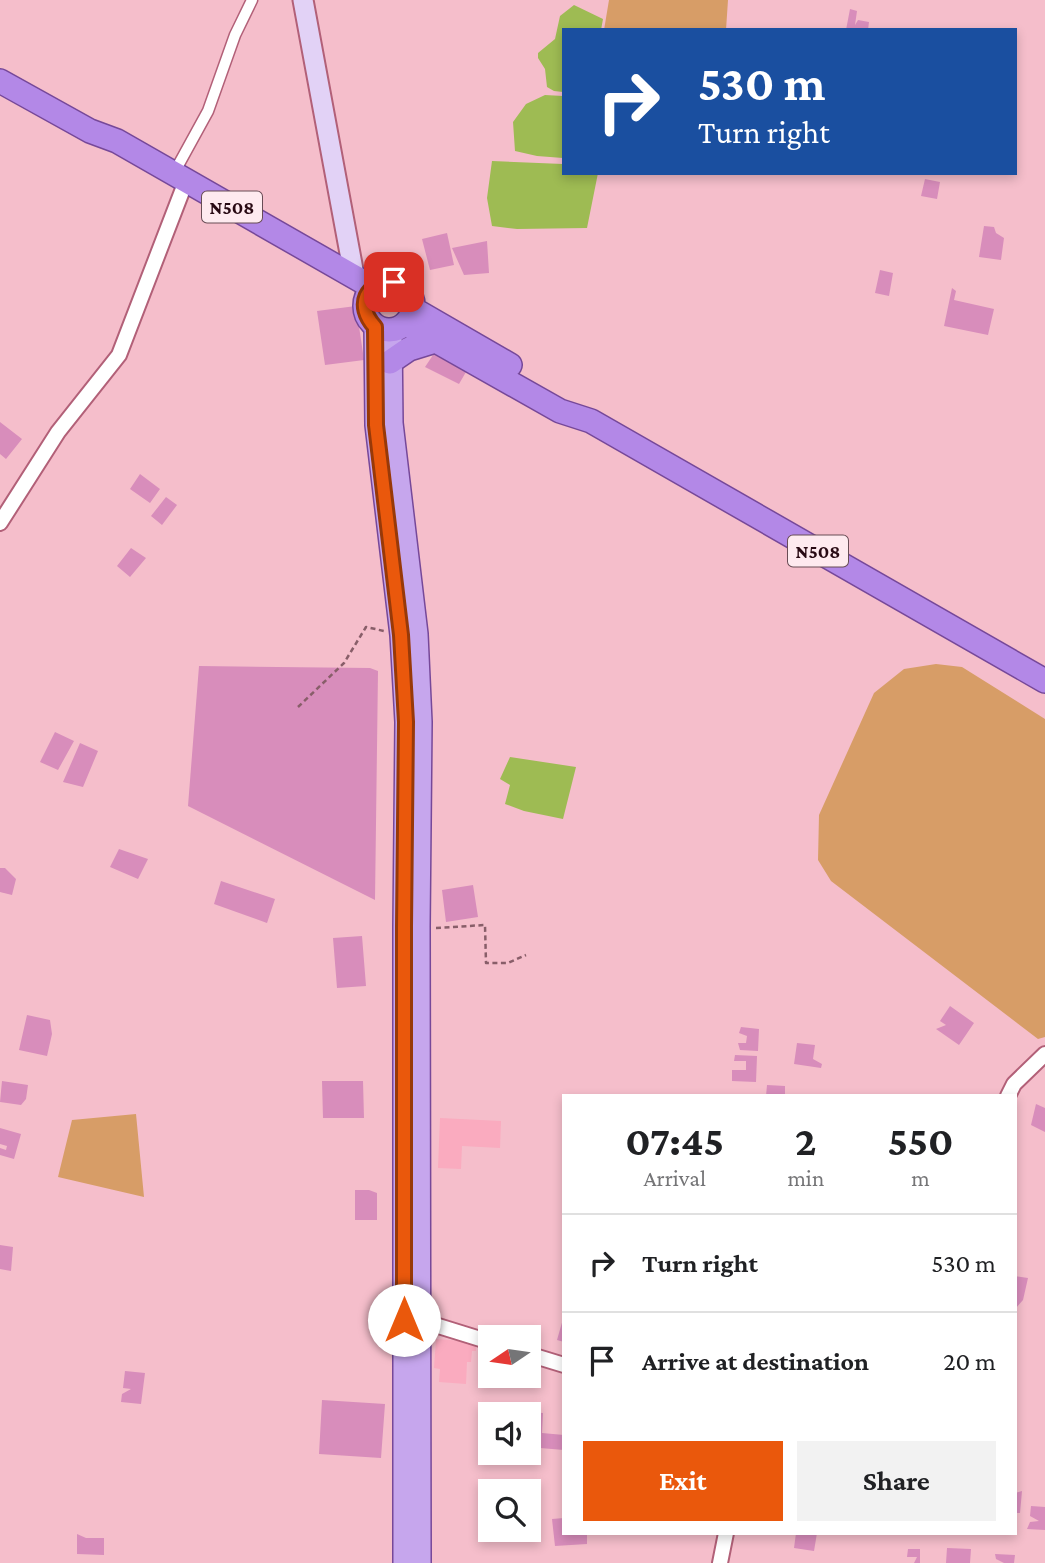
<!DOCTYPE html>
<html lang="en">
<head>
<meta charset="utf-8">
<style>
  :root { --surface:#fff; --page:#f2f2f2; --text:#202124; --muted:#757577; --line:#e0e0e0; --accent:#ea580c }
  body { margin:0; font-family:"Crimson Pro",serif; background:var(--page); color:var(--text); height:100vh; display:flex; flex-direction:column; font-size:26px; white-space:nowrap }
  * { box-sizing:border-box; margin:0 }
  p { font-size:23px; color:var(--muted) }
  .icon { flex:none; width:38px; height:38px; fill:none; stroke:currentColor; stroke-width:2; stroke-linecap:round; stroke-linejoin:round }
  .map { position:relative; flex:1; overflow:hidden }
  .side { position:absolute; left:562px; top:1094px; width:455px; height:441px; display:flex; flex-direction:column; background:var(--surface); border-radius:0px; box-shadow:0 4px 10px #0003 }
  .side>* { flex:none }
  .top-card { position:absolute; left:562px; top:28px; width:455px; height:147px; border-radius:0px; box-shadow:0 4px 10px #0003; background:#1a4fa0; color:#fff; overflow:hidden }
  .needle { width:46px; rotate:257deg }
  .controls { position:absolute; left:478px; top:1325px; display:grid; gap:14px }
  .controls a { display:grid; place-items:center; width:63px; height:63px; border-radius:0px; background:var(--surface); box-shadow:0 4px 10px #0003; font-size:35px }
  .pin { position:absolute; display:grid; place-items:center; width:60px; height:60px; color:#fff; margin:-30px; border-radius:14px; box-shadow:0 4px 10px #0006 }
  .me { position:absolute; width:77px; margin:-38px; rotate:0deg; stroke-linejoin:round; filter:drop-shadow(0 0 5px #0008) }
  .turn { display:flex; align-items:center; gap:24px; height:147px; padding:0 21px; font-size:32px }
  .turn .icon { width:91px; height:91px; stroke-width:2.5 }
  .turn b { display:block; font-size:49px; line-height:60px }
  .eta { display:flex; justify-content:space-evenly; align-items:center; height:119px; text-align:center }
  .eta b { font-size:42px; font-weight:700; line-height:49px }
  .action { display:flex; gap:14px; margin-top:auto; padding:14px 21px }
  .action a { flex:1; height:80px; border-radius:0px; background:var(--accent); color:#fff; font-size:28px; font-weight:700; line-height:80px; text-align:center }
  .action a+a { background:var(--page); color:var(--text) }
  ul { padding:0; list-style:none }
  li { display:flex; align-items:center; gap:21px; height:98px; padding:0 21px; border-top:2px solid var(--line) }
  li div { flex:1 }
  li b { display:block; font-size:26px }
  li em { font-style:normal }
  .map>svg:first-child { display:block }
  .built { fill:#faabbf }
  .green { fill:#d79d67 }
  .water { fill:#9ebb53 }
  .building { fill:#d88dbb }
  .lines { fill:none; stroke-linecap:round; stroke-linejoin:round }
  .pedestrian-casing { stroke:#b26078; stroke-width:13 }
  .minor-casing { stroke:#b26078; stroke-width:18 }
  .secondary-casing { stroke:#b26078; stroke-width:23 }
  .primary-casing { stroke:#764899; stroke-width:24 }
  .trunk-casing { stroke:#764899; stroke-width:26 }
  .path { stroke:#885e69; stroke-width:2.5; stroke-dasharray:5 3.5; stroke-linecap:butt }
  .pedestrian { stroke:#fff; stroke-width:10 }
  .minor { stroke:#fff; stroke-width:14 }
  .secondary { stroke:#e2d2f6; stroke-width:19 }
  .primary { stroke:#c6a6ed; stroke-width:21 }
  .trunk { stroke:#b388e7; stroke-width:23 }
  .route-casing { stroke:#983908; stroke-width:18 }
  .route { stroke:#ea580c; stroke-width:12 }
  .labels { text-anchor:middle; stroke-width:7; stroke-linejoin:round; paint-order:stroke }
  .shield { fill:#feeaef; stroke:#684c55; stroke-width:2 }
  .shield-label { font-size:19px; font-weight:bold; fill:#280913 }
</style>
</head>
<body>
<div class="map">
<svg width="1045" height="1563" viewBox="0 0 1045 1563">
  <rect width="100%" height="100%" fill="#f5becb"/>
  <path class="built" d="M440,1118l61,3 -1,27 -38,-2 -1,23 -23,-1z
    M436,1339l40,3v9h-4l-1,11h-4l-1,22 -27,-2 1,-13 -6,-1z"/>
  <path class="green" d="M609,0h119l-2,30h-122z
    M936,664l26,3 83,52v318l-7,2 -207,-158 -13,-21 1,-45 55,-122 30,-24z
    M136,1114l8,83 -86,-20 14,-57z"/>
  <path class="water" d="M574,5l29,14 -2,11h-37l-1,62 -9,-1 -7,-4 -2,-18 -7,-11v-5l17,-14 5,-23z
    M545,95l18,1v62l-26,-2 -22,-5 -2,-29 13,-18z
    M492,161l71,3 1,9h34l-11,55 -70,1 -25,-3 -5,-28z
    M510,757l66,10 -13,52 -39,-8 -19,-7 5,-19 -10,-6z"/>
  <path class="building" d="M850,9l7,2 -2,14 3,-5 11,2 -1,8h-22z
    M925,179l15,3 -3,17 -16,-3z
    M984,226l10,1 2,6 8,5 -3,22 -22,-3z
    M447,233l7,32 -24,5 -8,-31z
    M487,241l2,32 -25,2 -12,-27z
    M880,270l13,3 -4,23 -14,-3z
    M952,288l4,3 -2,9 40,9 -6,26 -44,-9z
    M356,306l8,54 -39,5 -8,-54z
    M437,349l33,16 -11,19 -34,-17z
    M0,422l22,17 -16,20 -6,-5z
    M140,474l20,15 -10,14 -20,-14z
    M166,497l11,8 -15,20 -11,-9z
    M131,548l15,10 -16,19 -13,-11z
    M199,666l171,2 8,3 -3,229 -187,-94z
    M55,732l19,9 -16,29 -18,-8z
    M80,743l18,8 -15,36 -20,-5z
    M119,849l29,10 -10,20 -28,-12z
    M0,868h5l11,11 -4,16 -12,-3z
    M221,881l54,18 -8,24 -53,-19z
    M473,885l5,32 -32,5 -4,-32z
    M362,936l4,50 -29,2 -4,-50z
    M950,1006l24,17 -15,22 -23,-16 10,-4 -6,-4z
    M27,1015l23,5 2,14 -5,22 -28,-6z
    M741,1027l18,2 -1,22 -18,-1 -2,-7h8l1,-7 -8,-3z
    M797,1043l18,2 -2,14 9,5 -1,4 -27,-4z
    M735,1055l22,1 -1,26 -24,-1v-11h14v-9h-12z
    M2,1081l26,4 -2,14 -5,6 -21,-3z
    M322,1081h41l1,37h-41z
    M767,1085l18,1v10h-19z
    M1036,1104l9,4v24l-14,-7z
    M0,1128l21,6 -7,25 -14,-4v-7l6,2 1,-4 -7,-2z
    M355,1190h14l8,3v27h-22z
    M0,1245l13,2 -2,24 -11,-2z
    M1015,1276l13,2 -5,22 -7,8z
    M563,1319h1v23l-7,-2z
    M125,1371l20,2 -4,31 -20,-2 1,-8 9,-5 -8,-1z
    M322,1400l63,4 -4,54 -62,-4z
    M528,1412l15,1 -1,20 22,2v15l-36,-3z
    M1022,1491l-2,22h-5v-20z
    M1031,1506l14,1v23l-18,-1 3,-7 9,-1 -9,-5z
    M564,1518v15h23v11l-32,2 -3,-27z
    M796,1533h21l-3,18 -20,-3z
    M77,1534l9,4h18v17l-27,-1z
    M947,1548l24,1 -1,14h-24z
    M908,1549h12v14h-6l3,-6h-10z
    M995,1554l20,1 -1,8h-10l-8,-4z"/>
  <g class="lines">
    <g class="pedestrian-casing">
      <path id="pedestrian" d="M174,173l34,-62 27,-76 17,-35"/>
    </g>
    <g class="minor-casing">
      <path id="minor" d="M0,523l58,-91 61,-77 67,-174
        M1008,1096l6,-12 31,-30
        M419,1320l71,22
        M528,1354l36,11
        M720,1563l6,-30"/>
    </g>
    <g class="secondary-casing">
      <path id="secondary" d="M303,0l51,275"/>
    </g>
    <g class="primary-casing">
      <path id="primary" d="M375,326l1,99 25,210 5,87 -2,205v636
        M391,331l1,92 25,211 4,88 -2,205 1,636"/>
    </g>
    <g class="trunk-casing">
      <path id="trunk" d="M0,81l90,50 27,10 255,146
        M365 306a24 24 0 1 1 48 0a24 24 0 1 1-48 0Z
        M413,309l97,56
        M406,324l154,87 31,10 454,260
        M390,362l19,-13 26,-8"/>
    </g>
    <path class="path" d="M298,707l46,-44 22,-36 18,4
      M436,928l49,-3 1,38h22l18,-8"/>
    <use href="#pedestrian" class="pedestrian"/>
    <use href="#minor" class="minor"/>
    <use href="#secondary" class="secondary"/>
    <use href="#primary" class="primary"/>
    <use href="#trunk" class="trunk"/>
  </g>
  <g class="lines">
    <g class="route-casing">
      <path id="route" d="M394,282c-28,0 -39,23 -19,45l1,98 25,210 5,87 -2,205v393"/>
    </g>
    <use href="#route" class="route"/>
  </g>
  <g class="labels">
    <g class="shield">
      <rect x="202" y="191.5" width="60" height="31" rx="5"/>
      <rect x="788" y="535.5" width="60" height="31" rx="5"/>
    </g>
    <g class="shield-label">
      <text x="232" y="214">N508</text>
      <text x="818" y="558">N508</text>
    </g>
  </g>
</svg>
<div class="controls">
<a><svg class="needle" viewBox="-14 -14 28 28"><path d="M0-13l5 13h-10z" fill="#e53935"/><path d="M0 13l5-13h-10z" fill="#757577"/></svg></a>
<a><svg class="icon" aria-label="sound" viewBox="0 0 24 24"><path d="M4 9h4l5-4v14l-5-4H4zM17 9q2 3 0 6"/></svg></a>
<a><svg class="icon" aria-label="search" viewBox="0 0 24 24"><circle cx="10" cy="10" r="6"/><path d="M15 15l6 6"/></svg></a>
</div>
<div class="pin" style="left:394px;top:282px;background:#d93025"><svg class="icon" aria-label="arrive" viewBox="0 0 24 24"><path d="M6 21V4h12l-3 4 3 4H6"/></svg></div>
<svg class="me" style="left:404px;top:1320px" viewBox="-20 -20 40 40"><circle r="19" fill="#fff"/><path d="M0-13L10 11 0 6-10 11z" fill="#ea580c"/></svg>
<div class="top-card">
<div class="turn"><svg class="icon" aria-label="right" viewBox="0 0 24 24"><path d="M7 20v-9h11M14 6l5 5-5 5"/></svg><div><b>530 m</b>Turn right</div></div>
</div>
<section class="side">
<div class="eta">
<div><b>07:45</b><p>Arrival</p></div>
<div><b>2</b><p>min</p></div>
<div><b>550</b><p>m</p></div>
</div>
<ul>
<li><svg class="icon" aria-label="right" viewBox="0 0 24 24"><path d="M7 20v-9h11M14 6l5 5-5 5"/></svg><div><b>Turn right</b></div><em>530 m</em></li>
<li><svg class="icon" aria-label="arrive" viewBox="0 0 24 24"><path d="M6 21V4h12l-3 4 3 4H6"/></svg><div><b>Arrive at destination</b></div><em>20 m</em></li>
</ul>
<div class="action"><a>Exit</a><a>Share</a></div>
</section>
</div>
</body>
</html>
